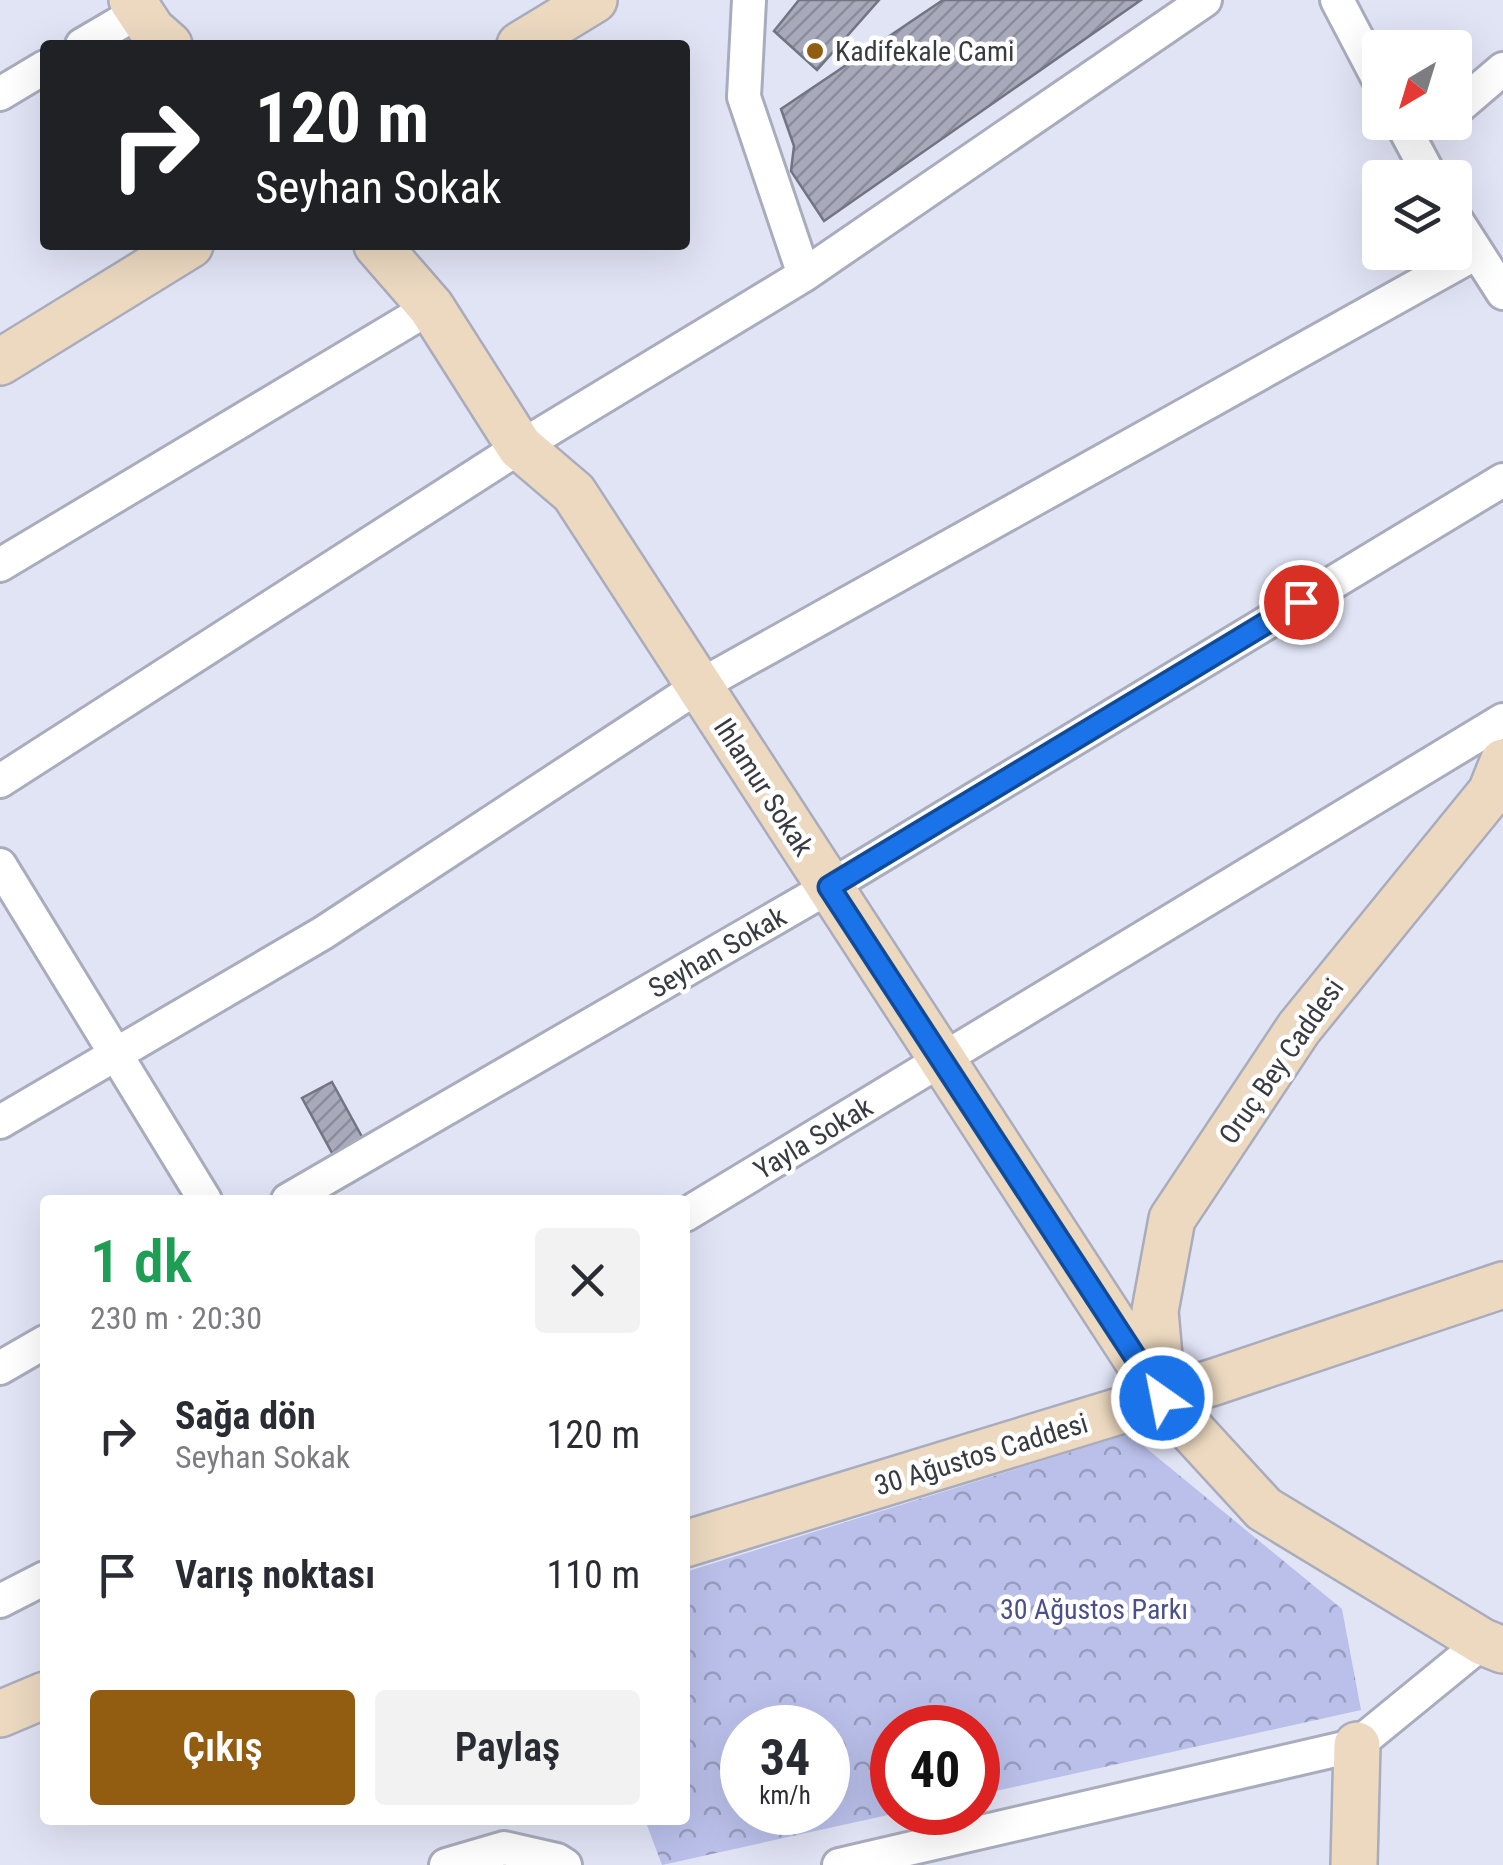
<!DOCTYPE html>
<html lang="tr">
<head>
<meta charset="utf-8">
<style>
  :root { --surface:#fff; --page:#f2f2f3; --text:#2b2b33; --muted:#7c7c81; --accent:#925d11 }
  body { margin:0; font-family:"Roboto Condensed",sans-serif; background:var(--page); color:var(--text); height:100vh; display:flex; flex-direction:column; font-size:38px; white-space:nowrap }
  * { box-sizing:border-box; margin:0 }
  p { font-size:32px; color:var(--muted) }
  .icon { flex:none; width:55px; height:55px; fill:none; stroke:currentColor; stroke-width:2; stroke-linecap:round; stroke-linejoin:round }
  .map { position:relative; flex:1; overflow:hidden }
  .drawer { position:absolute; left:40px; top:1195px; width:650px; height:630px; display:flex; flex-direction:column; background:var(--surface); border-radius:10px; box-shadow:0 10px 40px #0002 }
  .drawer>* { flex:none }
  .banner { position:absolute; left:40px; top:40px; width:650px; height:210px; border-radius:10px; box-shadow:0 10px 40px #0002; background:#202124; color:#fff; overflow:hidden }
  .needle { width:65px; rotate:218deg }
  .buttons { position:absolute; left:1362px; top:30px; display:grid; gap:20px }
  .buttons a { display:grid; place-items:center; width:110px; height:110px; border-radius:10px; background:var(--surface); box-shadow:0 10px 40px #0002; font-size:50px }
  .speed { position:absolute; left:720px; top:1705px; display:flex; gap:20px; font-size:50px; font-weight:700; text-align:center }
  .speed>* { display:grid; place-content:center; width:130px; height:130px; border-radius:50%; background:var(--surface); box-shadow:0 10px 40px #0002; line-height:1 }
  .speed small { font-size:25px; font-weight:400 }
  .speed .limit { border:15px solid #d22; background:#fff; color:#111 }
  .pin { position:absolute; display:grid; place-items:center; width:85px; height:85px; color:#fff; margin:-42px; border:5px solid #fff; border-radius:50%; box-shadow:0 2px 10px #0007 }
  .me { position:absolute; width:110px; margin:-55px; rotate:327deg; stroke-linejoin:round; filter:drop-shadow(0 0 8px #0008) }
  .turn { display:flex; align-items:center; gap:35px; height:210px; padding:0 50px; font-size:45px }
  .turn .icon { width:130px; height:130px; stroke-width:2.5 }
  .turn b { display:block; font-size:70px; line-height:85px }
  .round { display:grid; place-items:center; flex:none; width:105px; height:105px; border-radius:10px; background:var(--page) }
  .headline { display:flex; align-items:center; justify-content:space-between; height:170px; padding:0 50px }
  h1 { font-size:60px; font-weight:600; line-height:75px; color:#1e9e55 }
  .primary-button { display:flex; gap:20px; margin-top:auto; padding:20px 50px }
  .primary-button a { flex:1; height:115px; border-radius:10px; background:var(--accent); color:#fff; font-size:40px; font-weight:600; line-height:115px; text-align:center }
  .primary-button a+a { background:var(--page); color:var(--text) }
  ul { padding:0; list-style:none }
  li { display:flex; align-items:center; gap:30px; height:140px; padding:0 50px }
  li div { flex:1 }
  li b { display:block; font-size:38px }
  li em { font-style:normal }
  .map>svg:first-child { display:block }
  .park { fill:url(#park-crowns); fill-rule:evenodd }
  .building { fill:url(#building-hatch); stroke:#717483; stroke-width:2.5 }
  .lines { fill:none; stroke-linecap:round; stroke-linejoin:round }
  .street-casing { stroke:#a9acbc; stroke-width:38 }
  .secondary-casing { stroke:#a9acbc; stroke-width:50 }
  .street { stroke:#fff; stroke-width:32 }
  .secondary { stroke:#ecd9c0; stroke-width:45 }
  .route-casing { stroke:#114b97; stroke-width:25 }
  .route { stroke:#1a73e8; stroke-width:18 }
  .poi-dot { fill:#925d11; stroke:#fff; stroke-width:4 }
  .labels { text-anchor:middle; stroke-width:9; stroke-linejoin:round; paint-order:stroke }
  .poi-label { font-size:28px; fill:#3a3b42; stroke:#fff; text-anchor:start }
  .street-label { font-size:28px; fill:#3a3b42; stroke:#fff }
  .park-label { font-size:28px; fill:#4b5089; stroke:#fff }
</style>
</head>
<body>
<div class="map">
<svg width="1503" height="1865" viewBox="0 0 1503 1865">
  <defs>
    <pattern id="park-crowns" width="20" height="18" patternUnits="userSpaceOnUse" patternTransform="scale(2.5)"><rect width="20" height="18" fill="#bac0ea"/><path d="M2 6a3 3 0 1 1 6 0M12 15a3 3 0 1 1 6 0" fill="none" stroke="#989dbf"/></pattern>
    <pattern id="building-hatch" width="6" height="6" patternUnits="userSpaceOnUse" patternTransform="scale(2.5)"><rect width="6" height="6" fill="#a8aabb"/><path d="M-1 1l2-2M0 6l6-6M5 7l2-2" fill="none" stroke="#8a8c9a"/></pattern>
  </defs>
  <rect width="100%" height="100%" fill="#e1e4f5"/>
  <path class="park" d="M1129,1434l213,175 19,101 -383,85v-67h-86v84l5,1 -235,52 -17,-45h40v-248zM742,1728h86v84h-86z"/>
  <path class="building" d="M799,0h80l-62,70 -43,-39z
    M943,0h198l-317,221 -33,-50 3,-25 -13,-37z
    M332,1082l35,64 -30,16 -35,-64z"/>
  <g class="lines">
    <g class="street-casing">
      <path id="street" d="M749,0l-5,97 60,178 401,-275
        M1337,0l43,82
        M82,45l58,-34
        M0,94l45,-27
        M1455,110l48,-41
        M1401,122l30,56
        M1455,218l48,75
        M0,565l431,-258
        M0,781l520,-334 284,-172
        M0,865l205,335
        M0,1122l323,-189 376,-247 777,-433
        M288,1200l541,-313 674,-407
        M685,1215l818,-495
        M0,1368l45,-26
        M0,1601l45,-23
        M446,1865l58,-17 53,12 8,5
        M839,1865l518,-120 126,-103"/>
    </g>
    <g class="secondary-casing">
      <path id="secondary" d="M132,0l20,30 17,15
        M520,45l74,-45
        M377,245l54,62 89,140 54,46 588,905 102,111 219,133 20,8
        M0,362l190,-117
        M1162,1391l-7,-80 17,-92 127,-191 192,-236 12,-30
        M685,1544l529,-162 289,-97
        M0,1714l45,-19
        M1354,1865l3,-120"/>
    </g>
    <use href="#street" class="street"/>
    <use href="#secondary" class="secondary"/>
  </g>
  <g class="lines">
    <g class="route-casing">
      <path id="route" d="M1162,1398l-333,-511 472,-285"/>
    </g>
    <use href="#route" class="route"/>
  </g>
  <circle class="poi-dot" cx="815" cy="51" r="10"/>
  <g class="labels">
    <g class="poi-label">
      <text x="835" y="61">Kadifekale Cami</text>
    </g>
    <g class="street-label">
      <text transform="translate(764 787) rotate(57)" y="10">Ihlamur Sokak</text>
      <text transform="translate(717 952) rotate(-30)" y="10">Seyhan Sokak</text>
      <text transform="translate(1281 1061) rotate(-55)" y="10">Oruç Bey Caddesi</text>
      <text transform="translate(813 1138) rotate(-31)" y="10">Yayla Sokak</text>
      <text transform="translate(981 1454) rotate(-17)" y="10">30 Ağustos Caddesi</text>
    </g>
    <g class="park-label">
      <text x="1094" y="1619">30 Ağustos Parkı</text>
    </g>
  </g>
</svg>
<div class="buttons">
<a><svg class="needle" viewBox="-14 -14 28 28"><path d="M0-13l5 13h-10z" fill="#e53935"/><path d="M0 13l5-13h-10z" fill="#7c7c81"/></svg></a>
<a><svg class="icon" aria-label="layers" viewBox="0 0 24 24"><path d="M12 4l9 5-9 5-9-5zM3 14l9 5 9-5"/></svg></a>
</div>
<div class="speed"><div>34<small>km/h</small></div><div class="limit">40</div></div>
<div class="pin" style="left:1301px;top:602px;background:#d93025"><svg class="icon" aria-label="arrive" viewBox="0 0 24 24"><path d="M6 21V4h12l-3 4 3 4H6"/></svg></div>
<svg class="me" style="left:1162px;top:1398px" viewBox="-20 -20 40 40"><circle r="17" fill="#1a73e8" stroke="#fff" stroke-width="3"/><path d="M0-11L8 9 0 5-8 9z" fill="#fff"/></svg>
<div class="banner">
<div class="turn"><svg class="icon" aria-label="right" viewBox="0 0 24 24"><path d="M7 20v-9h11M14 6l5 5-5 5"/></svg><div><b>120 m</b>Seyhan Sokak</div></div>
</div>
<section class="drawer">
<div class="headline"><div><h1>1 dk</h1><p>230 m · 20:30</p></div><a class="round"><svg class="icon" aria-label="close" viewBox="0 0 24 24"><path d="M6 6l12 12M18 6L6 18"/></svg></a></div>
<ul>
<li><svg class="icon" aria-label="right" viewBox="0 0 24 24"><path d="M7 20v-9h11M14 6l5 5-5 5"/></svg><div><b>Sağa dön</b><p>Seyhan Sokak</p></div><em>120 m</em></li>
<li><svg class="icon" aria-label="arrive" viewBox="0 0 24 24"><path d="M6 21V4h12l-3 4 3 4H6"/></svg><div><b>Varış noktası</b></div><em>110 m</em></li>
</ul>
<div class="primary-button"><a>Çıkış</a><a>Paylaş</a></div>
</section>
</div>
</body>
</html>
